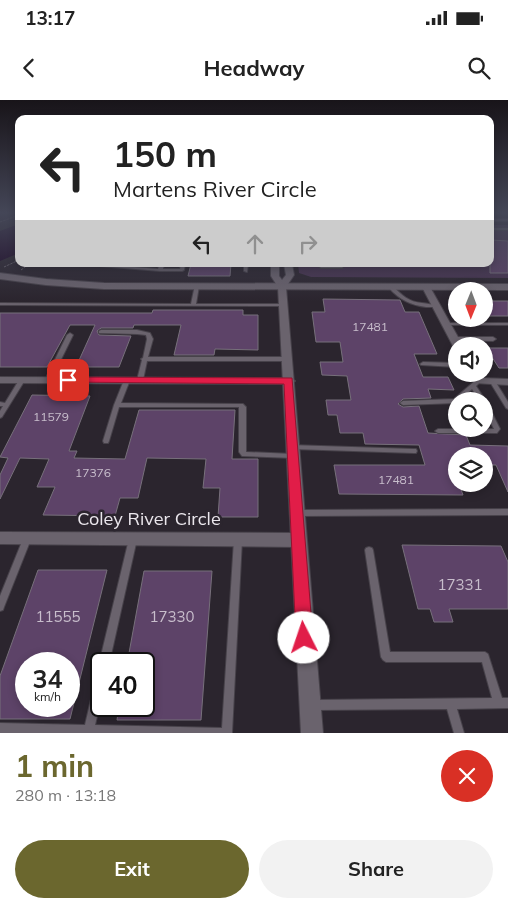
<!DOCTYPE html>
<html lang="en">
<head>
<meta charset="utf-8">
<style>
  :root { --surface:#fff; --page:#f2f2f2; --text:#222; --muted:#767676; --accent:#6b672e }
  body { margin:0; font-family:Mulish,sans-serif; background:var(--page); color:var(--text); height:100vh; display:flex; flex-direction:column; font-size:19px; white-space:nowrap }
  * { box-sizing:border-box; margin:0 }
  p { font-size:16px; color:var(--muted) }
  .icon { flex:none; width:28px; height:28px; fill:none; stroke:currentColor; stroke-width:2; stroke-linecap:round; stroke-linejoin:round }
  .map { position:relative; height:633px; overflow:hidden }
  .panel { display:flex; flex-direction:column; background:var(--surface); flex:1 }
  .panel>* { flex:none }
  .guide { position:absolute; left:15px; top:15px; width:479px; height:152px; border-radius:10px; box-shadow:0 2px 8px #0003; background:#fff; color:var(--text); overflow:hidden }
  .needle { width:32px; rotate:181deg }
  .buttons { position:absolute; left:448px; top:182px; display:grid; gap:10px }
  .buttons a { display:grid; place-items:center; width:45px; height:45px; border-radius:50%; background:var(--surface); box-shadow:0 2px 8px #0003; font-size:25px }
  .speed { position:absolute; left:15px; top:552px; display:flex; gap:10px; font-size:25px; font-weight:700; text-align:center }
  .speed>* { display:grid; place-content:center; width:65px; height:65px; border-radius:50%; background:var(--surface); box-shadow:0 2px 8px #0003; line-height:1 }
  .speed small { font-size:12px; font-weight:400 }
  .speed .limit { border:2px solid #111; border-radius:8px; background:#fff; color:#111 }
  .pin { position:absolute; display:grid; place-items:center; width:42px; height:42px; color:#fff; margin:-21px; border-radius:10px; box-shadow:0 2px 8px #0006 }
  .me { position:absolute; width:55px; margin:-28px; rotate:356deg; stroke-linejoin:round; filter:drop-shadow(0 0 4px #0008) }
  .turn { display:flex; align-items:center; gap:18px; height:105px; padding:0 15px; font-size:22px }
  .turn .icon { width:65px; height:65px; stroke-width:2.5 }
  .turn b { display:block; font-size:35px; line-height:42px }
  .lanes { display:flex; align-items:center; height:48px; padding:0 15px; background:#0003; justify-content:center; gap:25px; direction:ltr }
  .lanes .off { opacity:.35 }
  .round { display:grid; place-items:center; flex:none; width:52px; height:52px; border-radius:26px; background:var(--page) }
  .overview { display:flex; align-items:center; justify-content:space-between; height:85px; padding:0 15px }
  h1 { font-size:30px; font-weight:700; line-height:38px; color:var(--accent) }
  .action { display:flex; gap:10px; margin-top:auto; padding:10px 15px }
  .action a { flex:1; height:58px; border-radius:30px; background:var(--accent); color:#fff; font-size:20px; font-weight:700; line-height:58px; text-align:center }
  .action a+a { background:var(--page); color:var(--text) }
  .status { display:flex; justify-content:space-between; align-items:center; height:35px; padding:0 25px; background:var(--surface); direction:ltr }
  .status svg { height:14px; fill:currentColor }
  header { display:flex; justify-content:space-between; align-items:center; height:65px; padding:0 15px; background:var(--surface); font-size:22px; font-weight:700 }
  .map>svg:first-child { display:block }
  .green { fill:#473450 }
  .water { fill:#1b0524 }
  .building { fill:#5d4368; stroke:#77707b; fill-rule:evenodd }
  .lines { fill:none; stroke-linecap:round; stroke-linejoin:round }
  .service-casing { stroke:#47424a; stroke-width:2 }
  .minor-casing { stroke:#47424a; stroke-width:2 }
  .tertiary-casing { stroke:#47424a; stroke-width:2 }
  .secondary-casing { stroke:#47424a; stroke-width:2 }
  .path { stroke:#67626a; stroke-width:1; stroke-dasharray:2.5 1; stroke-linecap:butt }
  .service { fill:#6a636d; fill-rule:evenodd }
  .minor { fill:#6a636d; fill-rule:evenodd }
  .tertiary { fill:#6a636d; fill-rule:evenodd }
  .secondary { fill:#6a636d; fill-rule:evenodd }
  .route { fill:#e11d48; stroke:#92132f }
  .labels { text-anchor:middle; stroke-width:5; stroke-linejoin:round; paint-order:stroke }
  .number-label { font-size:12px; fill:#c8becc }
  .near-number-label { font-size:15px; fill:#c8becc }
  .near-street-label { font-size:18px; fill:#ebe7ed; stroke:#2b252e }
</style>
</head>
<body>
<div class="status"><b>13:17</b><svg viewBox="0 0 49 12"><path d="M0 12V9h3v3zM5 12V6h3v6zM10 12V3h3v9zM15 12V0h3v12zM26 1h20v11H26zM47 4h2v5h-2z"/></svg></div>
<header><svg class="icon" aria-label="back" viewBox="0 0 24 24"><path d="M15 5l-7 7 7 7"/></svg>Headway<svg class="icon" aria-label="search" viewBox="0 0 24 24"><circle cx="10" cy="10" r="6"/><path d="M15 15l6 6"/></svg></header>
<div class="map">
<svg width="508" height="633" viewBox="0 0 508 633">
  <rect width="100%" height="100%" fill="#2b252e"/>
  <path class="green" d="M490,125h18v53l-197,-1 -12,-4 -1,-9h192z"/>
  <path class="water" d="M19,124v29l-19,8v-30z"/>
  <path class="building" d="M490,140l18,1v32h-18z
    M191,164h40l-1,12h-42z
    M323,199l77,1 5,12h14l18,42h-23l9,23h25l6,13 -26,-1 3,9 -28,1 -5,5 5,3 16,-1 9,27 38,2 4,10 38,1v46l-12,-27h-12v-9h-28v28h3l4,11 -124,-1 -5,-29h91l-6,-20 -54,-1 -2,-11h-23l-3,-18h-9l-2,-15h25l-4,-24 -25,-1 -2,-13h23l-3,-20h-24l-4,-30h13z
    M484,201h24v15h-24z
    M153,210h90v5h15v35l-43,-1 -1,6h-40l7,-30h-47l-1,3h-32l-4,3 2,4 32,1 -12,31h-43l19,-42h-25l-23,42h-47v-54h152z
    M486,248h22v20h-9z
    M32,295l58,1 -21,55h8l-3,7 51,1 14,-49h96l-3,49h26v58h-40l2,-29h-17l3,-29 -59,-1 -9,40h-18l-5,18 -72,-1 12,-28h-18l12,-28 -29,-1 -20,41v-24l8,-17 -8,-1z
    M402,445l99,1 7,16v47h-59l4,13h-19l-4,-13h-12z
    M38,470h69l-37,149h-70v-43zM26,564h43v42h-43z
    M144,471h68l-11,149h-84l2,-14h25v-42h-17z"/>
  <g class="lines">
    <g class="service-casing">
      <path id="service" d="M490,119h18v2h-18z
        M490,128h18v2h-18z
        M85,164h14l59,5 2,-5h4l-1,5h17l1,-5h4l-1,6 -2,1h-22l-73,-6z
        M244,164h4l-1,8 -3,-1z
        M315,164h4l3,2h19l2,-2h4l-5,4h-21z
        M195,185l4,1 -3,18h87l2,1 -2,1 -283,-1v-2l191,1z
        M389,186h4c8,9 16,16 29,17 5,1 11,1 16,3 -4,1 -7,1 -12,1 -15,-2 -26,-7 -37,-19z
        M444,223h64v2h-62l-2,-1z
        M101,230h36l13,3 3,6 -5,18h139l3,2 -3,2h-140l-4,19 -3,2 -3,-2 5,-20 -1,-1 2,-1 4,-19 -1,-4 -9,-1 -38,-1v-2z
        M70,233l3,2 -22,45 -1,1h-4l-1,-1 22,-45z
        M454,237h39l3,2 -3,2 -41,-1 -1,-1z
        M423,262l33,1v4l-35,-2 -1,-1z
        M22,278l3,2 -23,37 -2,1v-7l3,-5h-3v-4l5,1 14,-23z
        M127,278l3,2 -9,23 122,1 3,3v45l47,2h2l1,2 -1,2h-2l-51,-2 -3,-4v-45h-120l-10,34 -1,2h-4l-1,-2 11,-36 10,-25z
        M478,279l3,2 -5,5 10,15 14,28 -3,4h-59l-3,-2 3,-2h56l-10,-20v-8h-4l-8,-12 -13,12h-3v2l-53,2 -3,-2 3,-2 51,-2 22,-19z
        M493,280l2,1 13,21v7l-2,-1 -16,-26z
        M290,345l124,4h2l1,2 -1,2h-2l-122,-4h-2l-1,-2z
        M508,409v6l-211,1 -3,-1 -1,-2 1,-2 3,-1z
        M27,436l3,1 1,2 -27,68 -1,3 -3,1v-15l23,-57 1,-2z
        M133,436l3,1 1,2 -28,125h-8v4l-2,-4 30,-125 1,-2z
        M238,437l3,1 1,2 -10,193h-232v-10l85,2 11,-47 2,-3 3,-2v26l-6,26 127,3 12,-188 1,-2z
        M369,447l3,1 1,2 17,102h95l3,2 14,44h6v10l-51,1 7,24h-10l-7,-24 -133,1 -4,-1 -1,-4 1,-4 4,-1 178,-2 -10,-36h-96l-3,-2 -2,-3 -16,-107 1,-2z"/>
    </g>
    <g class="minor-casing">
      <path id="minor" d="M426,184l4,3 33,59h-7v3l-3,-3 -31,-59z
        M469,274h10l3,4 26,1v6l-34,-2z
        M0,277l289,1 6,3 -6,3 -289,-1z
        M0,432l298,1 6,2 2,5 -2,5 -6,2 -298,-3z"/>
    </g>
    <g class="tertiary-casing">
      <path id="tertiary" d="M271,164h8v12l3,4 4,-5 -2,-11h8l2,11 -8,12 37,446h-22l-23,-446 -7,-11z"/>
    </g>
    <g class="secondary-casing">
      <path id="secondary" d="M0,173l46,6 58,4 404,1v6l-404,-1 -58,-4 -46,-6z"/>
    </g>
    <path class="path" d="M0,122l19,-7
      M4,167l15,-7
      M21,170l8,-6"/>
    <use href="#service" class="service"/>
    <use href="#minor" class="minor"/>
    <use href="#tertiary" class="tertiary"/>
    <use href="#secondary" class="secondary"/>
  </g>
  <linearGradient id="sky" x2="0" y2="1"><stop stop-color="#181419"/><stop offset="0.56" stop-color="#444657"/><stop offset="1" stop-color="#444657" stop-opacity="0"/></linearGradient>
  <rect width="508" height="201" fill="url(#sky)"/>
  <path class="route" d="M68,277l224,1 21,260 -3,6 -6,2 -6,-2 -2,-6 -12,-254 -220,-2 -2,-2 2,-2z"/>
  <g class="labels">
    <g class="number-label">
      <text x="370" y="231">17481</text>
      <text x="51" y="321">11579</text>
      <text x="93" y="377">17376</text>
      <text x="396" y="384">17481</text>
    </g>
    <g class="near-number-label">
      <text x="460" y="490">17331</text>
      <text x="58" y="522">11555</text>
      <text x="172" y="522">17330</text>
    </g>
    <g class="near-street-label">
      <text x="149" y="425">Coley River Circle</text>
    </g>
  </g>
</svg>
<div class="buttons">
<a><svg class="needle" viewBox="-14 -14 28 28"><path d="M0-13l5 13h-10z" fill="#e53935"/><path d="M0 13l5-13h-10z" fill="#767676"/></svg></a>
<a><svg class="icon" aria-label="sound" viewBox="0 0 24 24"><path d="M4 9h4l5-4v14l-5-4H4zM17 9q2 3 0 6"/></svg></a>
<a><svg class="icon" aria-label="search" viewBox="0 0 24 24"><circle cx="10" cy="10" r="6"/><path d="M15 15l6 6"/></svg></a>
<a><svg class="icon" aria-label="layers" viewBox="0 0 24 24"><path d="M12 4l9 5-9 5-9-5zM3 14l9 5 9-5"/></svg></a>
</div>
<div class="speed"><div>34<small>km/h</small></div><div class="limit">40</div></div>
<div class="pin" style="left:68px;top:280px;background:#d93025"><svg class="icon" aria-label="arrive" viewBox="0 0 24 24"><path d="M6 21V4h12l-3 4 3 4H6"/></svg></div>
<svg class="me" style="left:304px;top:538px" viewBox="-20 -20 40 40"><circle r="19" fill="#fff"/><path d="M0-13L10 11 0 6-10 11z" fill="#e11d48"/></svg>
<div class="guide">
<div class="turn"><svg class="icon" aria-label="left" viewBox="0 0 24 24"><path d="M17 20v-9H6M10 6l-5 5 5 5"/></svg><div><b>150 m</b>Martens River Circle</div></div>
<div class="lanes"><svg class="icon" aria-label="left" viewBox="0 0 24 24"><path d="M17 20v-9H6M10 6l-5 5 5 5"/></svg><svg class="icon off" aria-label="ahead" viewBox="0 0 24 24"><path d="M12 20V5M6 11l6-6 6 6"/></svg><svg class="icon off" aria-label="right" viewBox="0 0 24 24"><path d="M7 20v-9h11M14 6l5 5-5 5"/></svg></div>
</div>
</div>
<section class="panel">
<div class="overview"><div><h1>1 min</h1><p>280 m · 13:18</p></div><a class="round" style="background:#d93025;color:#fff"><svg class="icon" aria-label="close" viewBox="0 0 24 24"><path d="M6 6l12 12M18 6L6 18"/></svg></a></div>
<div class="action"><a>Exit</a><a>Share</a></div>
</section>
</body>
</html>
